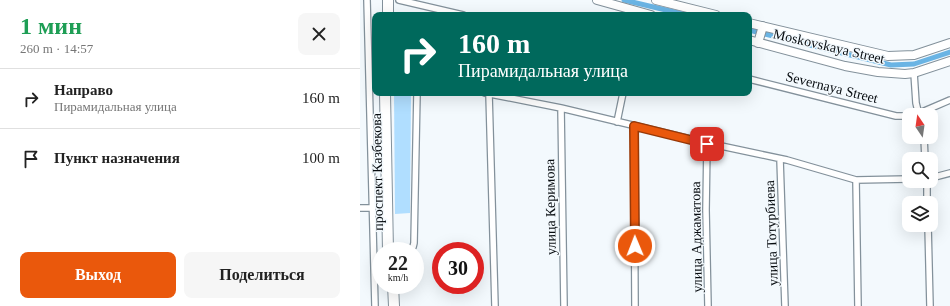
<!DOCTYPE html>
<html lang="ru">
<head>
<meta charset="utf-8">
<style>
  :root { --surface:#fff; --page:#f6f6f6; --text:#222; --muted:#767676; --line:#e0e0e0; --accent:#ea580c }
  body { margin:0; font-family:"Times New Roman",serif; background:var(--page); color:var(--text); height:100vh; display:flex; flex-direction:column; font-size:15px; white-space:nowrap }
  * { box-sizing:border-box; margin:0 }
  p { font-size:13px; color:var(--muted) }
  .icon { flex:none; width:22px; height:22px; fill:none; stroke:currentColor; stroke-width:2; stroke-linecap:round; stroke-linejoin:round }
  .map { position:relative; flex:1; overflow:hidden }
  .details { display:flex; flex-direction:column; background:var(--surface); width:360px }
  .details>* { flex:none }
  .hud { position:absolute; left:12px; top:12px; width:380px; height:84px; border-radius:8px; box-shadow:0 4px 16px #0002; background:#00695c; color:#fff; overflow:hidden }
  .needle { width:26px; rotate:347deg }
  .controls { position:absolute; left:542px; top:108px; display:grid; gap:8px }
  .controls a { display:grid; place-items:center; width:36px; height:36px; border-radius:8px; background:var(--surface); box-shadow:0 4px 16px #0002; font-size:20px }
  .speed { position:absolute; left:12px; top:242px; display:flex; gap:8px; font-size:20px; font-weight:700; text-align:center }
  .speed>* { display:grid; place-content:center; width:52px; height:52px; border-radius:50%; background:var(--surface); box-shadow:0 4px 16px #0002; line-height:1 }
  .speed small { font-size:10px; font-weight:400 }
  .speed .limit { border:6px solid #d22; background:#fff; color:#111 }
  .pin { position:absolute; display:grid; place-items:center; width:34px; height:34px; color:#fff; margin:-17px; border-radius:8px; box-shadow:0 2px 6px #0006 }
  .me { position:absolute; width:44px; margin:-22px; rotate:359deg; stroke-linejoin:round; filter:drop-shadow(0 0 3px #0008) }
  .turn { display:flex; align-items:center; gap:14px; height:84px; padding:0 20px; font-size:18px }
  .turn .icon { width:52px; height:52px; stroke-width:2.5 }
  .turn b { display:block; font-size:28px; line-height:34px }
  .round { display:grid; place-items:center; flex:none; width:42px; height:42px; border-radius:8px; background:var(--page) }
  .summary { display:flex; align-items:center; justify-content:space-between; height:68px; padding:0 20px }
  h1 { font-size:24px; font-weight:800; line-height:30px; color:#1e9e55 }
  .action { display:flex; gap:8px; margin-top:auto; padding:8px 20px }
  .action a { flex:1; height:46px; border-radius:8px; background:var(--accent); color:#fff; font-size:16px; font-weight:800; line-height:46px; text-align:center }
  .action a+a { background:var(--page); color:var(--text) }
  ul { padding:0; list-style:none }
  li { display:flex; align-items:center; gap:12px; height:60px; padding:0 20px; border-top:1px solid var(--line) }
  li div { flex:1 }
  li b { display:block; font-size:15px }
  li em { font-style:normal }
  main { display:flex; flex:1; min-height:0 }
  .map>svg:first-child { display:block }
  .green { fill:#b0deff }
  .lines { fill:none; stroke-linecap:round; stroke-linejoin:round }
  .canal { stroke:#6ab4e4; stroke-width:5 }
  .street-casing { stroke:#83919b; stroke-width:8 }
  .secondary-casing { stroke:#83919b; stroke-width:10 }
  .highway-casing { stroke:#83919b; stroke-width:12 }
  .street { stroke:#fff; stroke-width:5.5 }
  .secondary { stroke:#fff; stroke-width:8 }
  .highway { stroke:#fff; stroke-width:10 }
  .route-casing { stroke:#983908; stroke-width:10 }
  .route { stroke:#ea580c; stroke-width:7 }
  .labels { text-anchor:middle; stroke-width:3; stroke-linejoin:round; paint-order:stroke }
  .street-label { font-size:14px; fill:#070c10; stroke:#f3f9fd }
</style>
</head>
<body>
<main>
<section class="details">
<div class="summary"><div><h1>1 мин</h1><p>260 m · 14:57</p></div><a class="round"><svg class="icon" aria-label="close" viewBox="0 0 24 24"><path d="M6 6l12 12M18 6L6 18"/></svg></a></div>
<ul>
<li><svg class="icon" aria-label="right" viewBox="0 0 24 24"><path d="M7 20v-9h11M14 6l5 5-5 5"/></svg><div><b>Направо</b><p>Пирамидальная улица</p></div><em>160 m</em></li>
<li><svg class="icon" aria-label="arrive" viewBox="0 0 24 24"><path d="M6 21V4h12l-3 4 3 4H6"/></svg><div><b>Пункт назначения</b></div><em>100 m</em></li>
</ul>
<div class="action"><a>Выход</a><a>Поделиться</a></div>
</section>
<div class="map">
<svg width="590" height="306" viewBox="0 0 590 306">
  <rect width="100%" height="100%" fill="#f3f9fd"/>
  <path class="green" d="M34,93h17l-1,120 -15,1z"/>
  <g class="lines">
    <path class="canal" d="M264,0l63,15
      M389,30l8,2
      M405,34l126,31 23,-1 36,-12"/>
    <g class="street-casing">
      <path id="street" d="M7,0l8,306
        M39,0l64,15
        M554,73l2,30 3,12
        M389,79l147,37h13
        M125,93l76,15 146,35 80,17 69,20 53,-1
        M129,94l6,212
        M201,108l3,198
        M555,115l35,-15
        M257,122l6,-29
        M274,126l1,180
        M564,137l1,22
        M347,143l-1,67 2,96
        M420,159l5,147
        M571,178l19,-5
        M496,180l2,126
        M567,181v22
        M0,208h13
        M568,225l2,81
        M48,251l5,-4 1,-4 3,-150"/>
    </g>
    <g class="secondary-casing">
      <path id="secondary" d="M237,0l54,15
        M296,0l60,15
        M389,23l139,33 26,-1 36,-12
        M389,40l96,26 33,6 27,2 9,-1 36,-12
        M398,43l5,-17"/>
    </g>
    <g class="highway-casing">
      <path id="highway" d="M28,0v15
        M25,93l3,158
        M33,285l1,21"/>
    </g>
    <use href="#street" class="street"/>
    <use href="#secondary" class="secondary"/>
    <use href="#highway" class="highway"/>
  </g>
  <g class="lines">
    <g class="route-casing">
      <path id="route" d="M275,246l-1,-120 73,18"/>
    </g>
    <use href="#route" class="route"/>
  </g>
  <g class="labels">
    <g class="street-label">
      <text transform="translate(469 46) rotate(13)" y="5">Moskovskaya Street</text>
      <text transform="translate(472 87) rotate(14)" y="5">Severnaya Street</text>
      <text transform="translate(17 172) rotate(-91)" y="5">проспект Казбекова</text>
      <text transform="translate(190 207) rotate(-91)" y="5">улица Керимова</text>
      <text transform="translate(411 233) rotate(-92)" y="5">улица Тотурбиева</text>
      <text transform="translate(336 237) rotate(-91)" y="5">улица Аджаматова</text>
    </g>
  </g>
</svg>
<div class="controls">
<a><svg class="needle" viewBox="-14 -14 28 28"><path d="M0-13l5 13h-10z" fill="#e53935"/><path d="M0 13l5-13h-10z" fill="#767676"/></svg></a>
<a><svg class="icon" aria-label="search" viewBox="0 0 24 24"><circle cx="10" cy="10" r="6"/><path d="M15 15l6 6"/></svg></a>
<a><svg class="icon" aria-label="layers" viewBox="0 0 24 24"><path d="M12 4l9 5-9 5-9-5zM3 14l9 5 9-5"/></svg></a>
</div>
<div class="speed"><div>22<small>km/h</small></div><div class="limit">30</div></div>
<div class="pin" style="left:347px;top:144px;background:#d93025"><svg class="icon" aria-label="arrive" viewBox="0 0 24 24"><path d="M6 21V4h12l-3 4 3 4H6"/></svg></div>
<svg class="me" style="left:275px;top:246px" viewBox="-20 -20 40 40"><circle r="17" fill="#ea580c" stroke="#fff" stroke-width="3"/><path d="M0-11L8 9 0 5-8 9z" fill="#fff"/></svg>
<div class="hud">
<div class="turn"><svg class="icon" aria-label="right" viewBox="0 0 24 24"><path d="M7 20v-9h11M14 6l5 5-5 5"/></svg><div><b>160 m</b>Пирамидальная улица</div></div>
</div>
</div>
</main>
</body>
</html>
